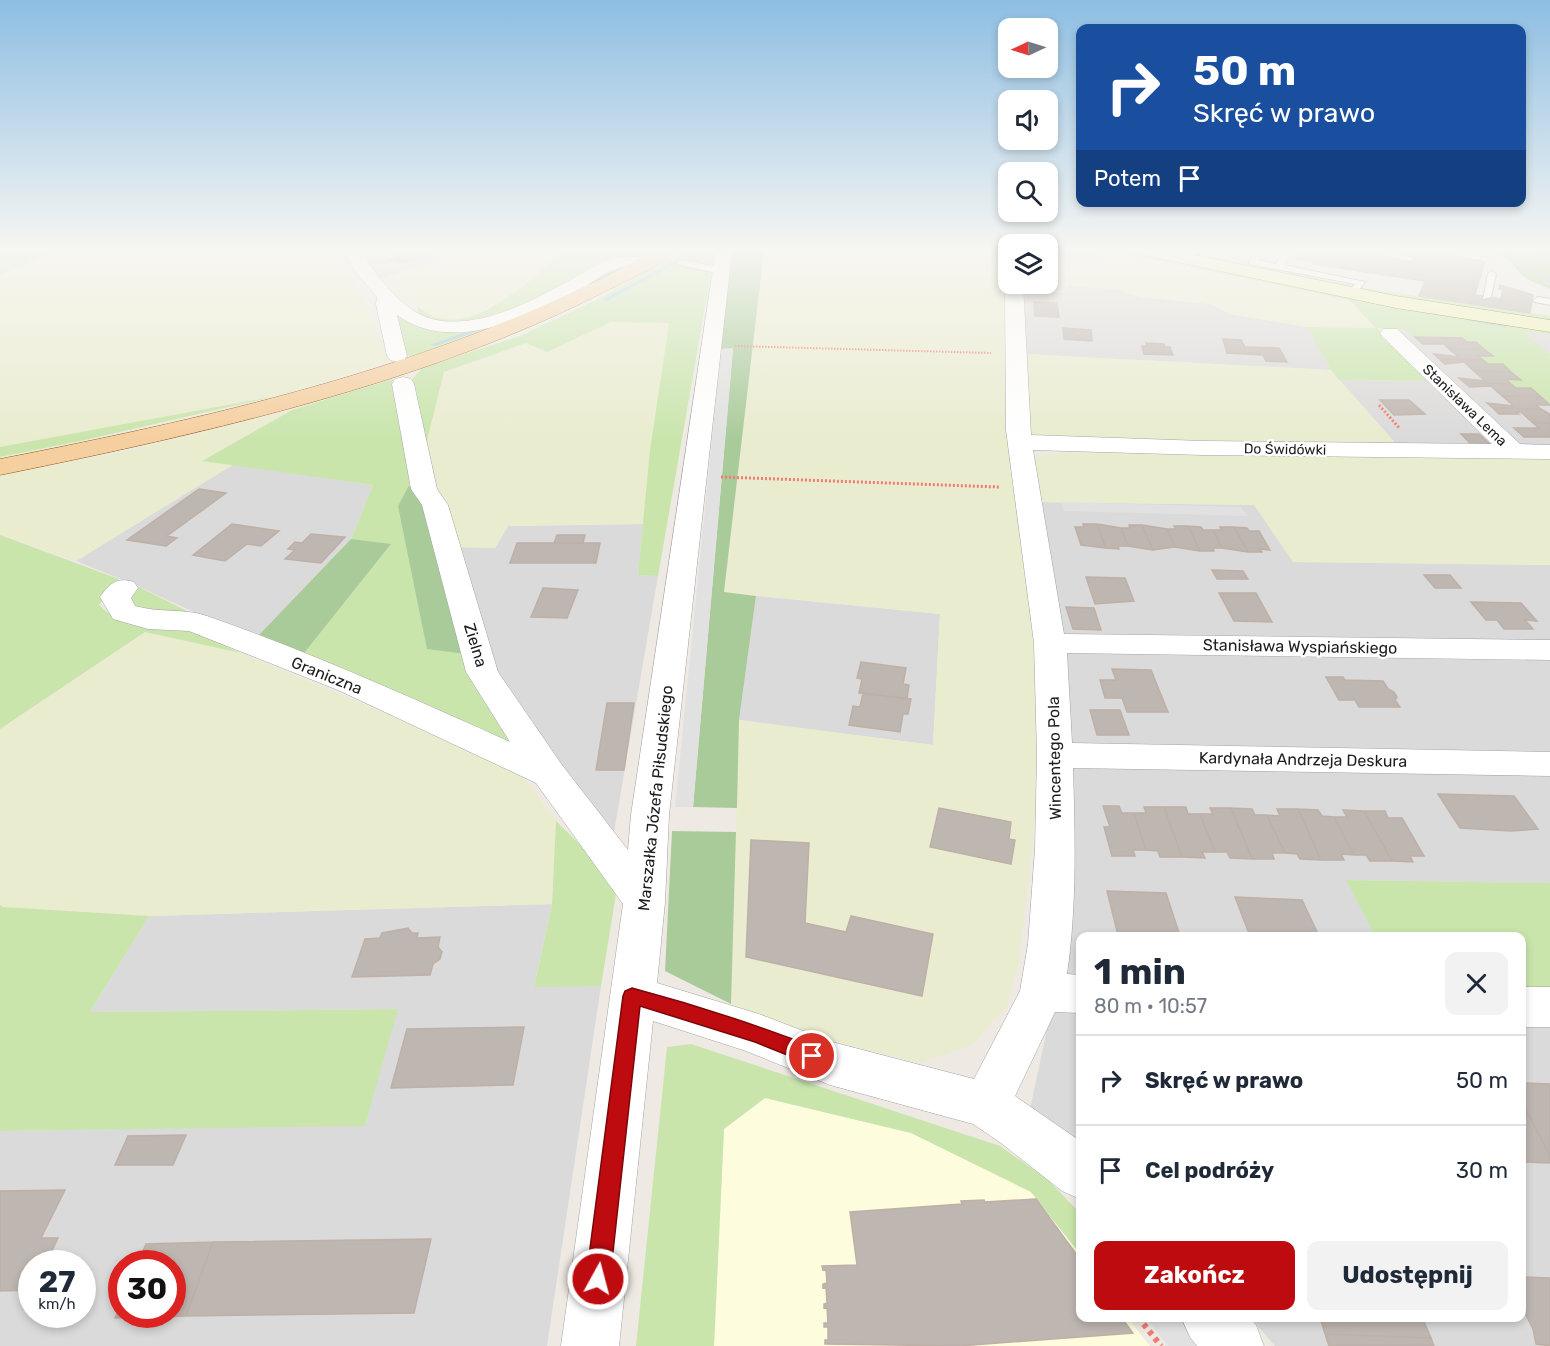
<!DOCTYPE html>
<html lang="pl">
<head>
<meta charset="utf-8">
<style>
  :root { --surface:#fff; --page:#f2f2f3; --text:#1f2937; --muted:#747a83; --line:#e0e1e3; --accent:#be0b0f }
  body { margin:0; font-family:Rubik,sans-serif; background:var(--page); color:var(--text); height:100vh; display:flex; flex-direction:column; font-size:22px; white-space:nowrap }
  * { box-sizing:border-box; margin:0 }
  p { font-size:20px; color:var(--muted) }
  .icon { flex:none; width:33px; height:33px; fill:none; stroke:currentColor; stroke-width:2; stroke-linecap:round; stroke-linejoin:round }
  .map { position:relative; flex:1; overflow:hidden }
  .sheet { position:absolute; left:1076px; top:932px; width:450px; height:390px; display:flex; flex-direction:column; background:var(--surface); border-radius:12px; box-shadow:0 3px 9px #0003 }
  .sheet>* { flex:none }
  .guide { position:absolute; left:1076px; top:24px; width:450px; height:183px; border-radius:12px; box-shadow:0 3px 9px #0003; background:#1a4fa0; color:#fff; overflow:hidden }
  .needle { width:39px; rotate:266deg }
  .fabs { position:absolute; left:998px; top:18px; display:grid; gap:12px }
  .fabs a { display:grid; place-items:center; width:60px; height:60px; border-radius:12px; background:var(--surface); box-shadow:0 3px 9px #0003; font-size:30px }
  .speed { position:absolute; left:18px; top:1250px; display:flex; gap:12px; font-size:30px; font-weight:700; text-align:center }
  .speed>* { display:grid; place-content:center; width:78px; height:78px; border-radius:50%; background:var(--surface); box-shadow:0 3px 9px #0003; line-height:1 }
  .speed small { font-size:15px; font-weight:400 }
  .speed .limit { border:9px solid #d22; background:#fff; color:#111 }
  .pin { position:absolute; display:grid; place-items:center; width:51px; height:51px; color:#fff; margin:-26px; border:3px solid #fff; border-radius:50%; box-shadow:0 2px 6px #0007 }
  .me { position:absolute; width:66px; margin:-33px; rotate:7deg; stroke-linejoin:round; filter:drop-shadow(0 0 4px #0008) }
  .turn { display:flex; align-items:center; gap:21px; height:126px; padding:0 18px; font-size:27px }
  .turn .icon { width:78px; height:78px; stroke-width:2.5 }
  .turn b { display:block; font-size:42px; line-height:51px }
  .then { display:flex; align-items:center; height:57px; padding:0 18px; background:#0003; gap:12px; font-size:22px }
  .round { display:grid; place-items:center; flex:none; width:63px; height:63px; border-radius:12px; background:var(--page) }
  .headline { display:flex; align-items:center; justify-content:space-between; height:102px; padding:0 18px }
  h1 { font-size:36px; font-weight:700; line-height:45px }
  .cta { display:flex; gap:12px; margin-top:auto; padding:12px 18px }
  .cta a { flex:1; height:69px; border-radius:12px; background:var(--accent); color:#fff; font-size:24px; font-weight:700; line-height:69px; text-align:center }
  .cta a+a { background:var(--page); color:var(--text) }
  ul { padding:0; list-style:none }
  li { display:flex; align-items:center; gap:18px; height:90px; padding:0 18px; border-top:2px solid var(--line) }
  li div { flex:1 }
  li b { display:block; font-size:22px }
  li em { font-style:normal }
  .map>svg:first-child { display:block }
  .residential { fill:#dbdada; fill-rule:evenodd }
  .commercial { fill:#eed4d3 }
  .education { fill:#fdfcdd }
  .farmland { fill:#eaeccf }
  .grass { fill:#c9e5ac }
  .forest { fill:#a9cb9a }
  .parking { fill:#e1e1e1 }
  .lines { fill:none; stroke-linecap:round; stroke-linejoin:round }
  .stream { fill:#a6ced9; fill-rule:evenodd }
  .building { fill:#beb6b0; stroke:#beb0a6; stroke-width:1.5 }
  .service-casing { stroke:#a4a4a4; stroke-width:2 }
  .minor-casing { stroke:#a4a4a4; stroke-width:1 }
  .secondary-casing { stroke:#646d0b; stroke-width:1 }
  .primary-casing { stroke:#8d5f08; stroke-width:1 }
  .path-far2 { stroke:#f17b70; stroke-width:2; stroke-dasharray:1.5 1.5; stroke-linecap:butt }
  .path-far1 { stroke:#f17b70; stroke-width:3; stroke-dasharray:2 2; stroke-linecap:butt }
  .path { stroke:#f17b70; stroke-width:6; stroke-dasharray:4.5 4.5; stroke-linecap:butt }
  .service { fill:#fff; fill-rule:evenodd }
  .minor { fill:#fff; fill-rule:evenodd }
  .secondary { fill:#f4f5b9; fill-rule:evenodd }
  .primary { fill:#f6cfa0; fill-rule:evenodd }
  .route { fill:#be0b0f; stroke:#7c070a; stroke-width:1.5 }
  .labels { text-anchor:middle; stroke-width:5; stroke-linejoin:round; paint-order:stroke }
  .far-street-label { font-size:14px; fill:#1d1d1d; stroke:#fff }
  .street-label { font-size:16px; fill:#1d1d1d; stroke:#fff }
</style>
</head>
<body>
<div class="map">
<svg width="1550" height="1346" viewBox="0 0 1550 1346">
  <rect width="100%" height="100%" fill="#eeeae3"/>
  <path class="residential" d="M364,250h102l-84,29 -11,-11z
    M1068,286l50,3 23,8 70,7 19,10 77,13 24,43 -307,-16 -4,-63 43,2z
    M1520,330l30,4v113h-31l-123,-116 126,2z
    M1339,380l92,1 69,66 -103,-2z
    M234,464l139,21 -22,54 -97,101 -121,-56 -57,-23z
    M1038,502l217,3 39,57 256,3v318l-203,-3 28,56h-295v209l-50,-36 21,-98 -4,-452z
    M643,524l-5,51 20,1 -45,262 -121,-171 -37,-120 40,1 13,-22z
    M756,596l184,18 -7,131 -194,-25z
    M552,904l-18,82h67l-54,360h-547v-215l365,-6 32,-116 -307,3 59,-96zM32,1263h50v51h-50zM122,1263h50v51h-50z
    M1521,1023l29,1v322h-275l-25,-29h271z"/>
  <path class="commercial" d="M1047,250h52l3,12 -55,-3z"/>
  <path class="education" d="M765,1098l146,35 120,59 49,62v63h47l23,29h-436l10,-217z"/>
  <path class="farmland" d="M57,250h283l51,111 -114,35 -277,51v-172z
    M466,250h106l-16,6 -45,39 -31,19 -25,6 -19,-3 -27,-16 -11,-2 -16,-20z
    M764,250h244l1,102 25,252 8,154 -23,204 -13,45 -35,39 -51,17 -105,-26 -84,-33 8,-284 194,25 7,-131 -216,-22z
    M1099,250l250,50 27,28 -69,-1 -77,-13 -19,-10 -70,-7 -23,-8 -50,-3 -5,7 -43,-2 1,-7h26v-25l54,3z
    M611,322h58l-19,128 -7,74 -135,2 -13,22 -40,-1 -35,-102 6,-2 18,-70 82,-30 21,8z
    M1024,354l307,16 66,75 -370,-8z
    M292,410l-89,50 31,4 -158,97 -76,-26v-59l128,-25z
    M1126,450l424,7v108l-257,-3 -39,-57 -216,-3 -3,-44 12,-4z
    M145,632l96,21 275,115 40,53 -4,83 -403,12 -146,-9 -3,-2v-176z"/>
  <path class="grass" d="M0,250h57l-57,25z
    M572,250h81c-18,12 -38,5 -57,14 -9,5 -17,13 -26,19 -40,22 -108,56 -151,32l-2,-9c6,4 14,10 21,12 36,8 70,-20 96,-41 13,-11 21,-21 38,-27z
    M685,250h30l-57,326 -20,-1 12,-125 19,-127 -58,-1 -64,30 -21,-9 -82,29 -18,72 -21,-65h7l10,-11 98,-32 74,-35z
    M1105,250h24l175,37 246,42v5l-28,-3 28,23v50l-19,-16h-15l-10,-9h14l-17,-15h-15l-10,-8h14l-30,-18 -47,-1 -7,-6 -31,-3 54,53 -92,-1 -8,-10 -24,-43 69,1 -27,-28z
    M1158,250h21l191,39 180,27v7l-81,-11z
    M611,265l19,1 -78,38 -139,52h-9l-9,-48 16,12 66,7z
    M393,379l18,84 -2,22 -11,21 68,148 47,93 -212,-90 89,-112 -39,-6 22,-54 -171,-24 90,-51z
    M277,396l-192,44 -85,17v-10z
    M0,535l119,44 -20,26c25,25 54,18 84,25 20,5 40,15 58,23l-96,-21 -145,97z
    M133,584l72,36 -77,-14z
    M556,821l62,61 -17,104 -67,1 18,-83z
    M1346,880l204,3v113h-29v-60h-146z
    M0,905l3,2 146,9 -59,96 308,-3 -33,117 -365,5z
    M691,1044l309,102 47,33 33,34v41l-49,-62 -120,-59 -146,-35 -41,31 -10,217h-78l31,-299z"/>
  <path class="forest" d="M731,250h33l-40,342 32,4 -17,124 -2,88 -44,-1 40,-458h-12z
    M1482,250h68v39c-17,-7 -32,-12 -39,-29z
    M409,485l17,23 40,146 -39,-5 -29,-143z
    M351,539l40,5 -90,113 -47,-17z
    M672,831l64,1 -5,172 -66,-33z"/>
  <path class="parking" d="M733,348l-40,459h-18l46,-458z
    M1061,502l180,5 6,9 -183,-5z
    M1145,1317h43l24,29h-44z"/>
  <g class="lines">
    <path class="stream" d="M644,250h5l-8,7h-4v-2z
      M688,250h5l-17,14 -69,37 -5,-1 70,-38z
      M1119,250h10l105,23 -2,1z
      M1507,250h9l34,9v2z
      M622,263l4,1 -38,22 -4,-1z
      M1550,277v3l-2,1 2,1v3l-8,-4z
      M1472,318l34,5 3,2 -3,2 -36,-6v-2z
      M485,325l3,2 -1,1 -52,18 -5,-1z"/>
  </g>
  <path class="building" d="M1303,250l17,2 2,-1 159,23 -9,30 -53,-8 6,-15 -112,-17 1,-2 -17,-3z
    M1319,250h95l71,11 -4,13z
    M411,252l14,4 -22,7 -14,-3z
    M1500,285l33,10 -3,18 -58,-9 3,-9 26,4 2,-9 -4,-1z
    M1034,302l23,1 2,14 -24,-1z
    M1063,328l28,2 1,11 -28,-2z
    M1415,337l47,1 5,4h9l8,7h-35l-5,-5h-21z
    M1223,339l18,1 4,7 34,1 8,14 -21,-1 -3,-6 -36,-2z
    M1146,343l18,1 1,3h5l3,8 -29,-1 -2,-8h5z
    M1449,349h35l9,7h-15l5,4 -44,-1 -5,-5 25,3z
    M1439,359l44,1 5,4h15l8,8 -37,-1 -10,-9 -19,2z
    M1474,371l37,1 10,8 -15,-1 5,5 -46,-1 -6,-5 26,3z
    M1465,383l46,1 5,4h15l10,9 -39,-1 -11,-10 -21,1z
    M1502,396l39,1 9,8h-14l5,4 -48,-1 -6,-5 27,3z
    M1380,400h29l16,14 -31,1z
    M1493,408l48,1 9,5v9h-17l-12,-11h-5l3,2h-20z
    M1533,423h17v14h-26l-10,-9h25z
    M1461,434h18l11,10h-19z
    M199,489l27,4 -59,43 10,2 -11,8 -39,-6z
    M232,524l47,7 -18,15 -14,-2 -22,17 -32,-6z
    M1083,524h14l9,24 -25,-3 -6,-18h9z
    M1097,524l24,4 7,18h-10l1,3 -13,-1z
    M1129,525h13l11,25 -25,-4 -7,-18h9z
    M1142,525l25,4 8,18 -22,3z
    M1174,526h14l12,25 -25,-4 -8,-18h9z
    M1188,526l13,1 2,3h10l9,18h-9l1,3h-14z
    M1220,527h14l14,25 -26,-4 -9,-18h9z
    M1234,527l13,1 2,3h10l11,19 -10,-1 2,3h-14z
    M311,534l34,3 -24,26 -36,-4 10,-9 -7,-1 7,-7 7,1z
    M557,535h28l-2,8h-29z
    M517,543h83l-4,20h-86z
    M1212,570l31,1 5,8h-31z
    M1424,575h26l11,13h-26z
    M1086,577l39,1 9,23 -39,3z
    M543,588l35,2 -11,28 -36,-1z
    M1219,593h37l16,29 -38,-1z
    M1471,602l50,1 16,18 -12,-1 8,9h-29l-7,-9h-11z
    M1066,607l28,1 7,22 -28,-1z
    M861,662l45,6 -3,16 6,1 -2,14 -48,-6 3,-14 -5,-1z
    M1112,669l39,1 17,42h-41l-5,-14h-17l-5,-18h16z
    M1326,677h17l2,3 38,1 5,8 6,3 3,5 -2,3 5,7h-41l-4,-7h-16z
    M863,693l48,6 -3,15h-5l-3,18 -51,-7 4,-19 7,1z
    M607,703h27l-10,67h-28z
    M1090,710h30l9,25h-32z
    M1438,794l76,2 24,33 -27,2 -51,-3z
    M1103,806h16l3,7h12l12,37h-13l2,6h-23l-8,-29h6z
    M1144,807h20l18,50h-22l-2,-6 -12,-1 -12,-37h12z
    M1164,807h22l2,7h12l15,38h-13l3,6 -23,-1z
    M939,808l72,14 -2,17 6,1 -4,24 -81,-17z
    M1210,808h21l21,51 -22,-1 -3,-6h-12l-15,-38h13z
    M1231,808l21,1 3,6h12l18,38h-13l2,6h-22z
    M1277,809h21l23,51 -21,-1 -3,-5 -12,-1 -18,-38 13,1z
    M1298,809l20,1 4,6 12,1 20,38 -13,-1 3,6h-23z
    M1343,810l21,1 28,50h-22l-4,-6h-12l-20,-38h13z
    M1364,811h21l3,7h14l22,38h-14l3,6 -21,-1z
    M751,840l58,3 -4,80 41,9 5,-16 82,18 -11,62 -176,-39z
    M1107,891l59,2 14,43 -62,-1z
    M1235,897l67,3 17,36h-69z
    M408,928l4,5h6l-1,5 23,-1 -2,10 4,5 -2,7 -7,5 -3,11 -78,2 13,-38 15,-1 2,-5z
    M524,1027l-11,58 -122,3 16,-59z
    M1521,1083l29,1v71l-29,-54z
    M1521,1101l29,54v8l-29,-1z
    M186,1135l-13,30h-58l13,-29z
    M65,1190l-24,48h17l-12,25h-14v27l-32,1v-100z
    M1036,1199l41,56 3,14v48h41l12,16 -174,13 -134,-2v-4h3v-13h-4v-4h4l-1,-16 -3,1v-4l3,-1 -1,-16 -3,1v-4l4,-1 -1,-14 -3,1 -1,-4 35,-1 -7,-53 112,-8 -1,-3 23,-1 1,2z
    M431,1239l-17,74 -228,3 27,-74z
    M213,1242l-27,74 -71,2 7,-16v12h50v-51h-34l8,-19z
    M1521,1277l29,1v68l-14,-2 -3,-15 -12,-24z
    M1320,1317h102l9,21 -106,-4z
    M1325,1334l106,4 3,8h-105z"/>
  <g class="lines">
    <g class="service-casing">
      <path id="service" d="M1192,250h10l-15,11h-6v-4z
        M1257,250h9l-8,10 18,4 8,-14h8l-8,15 81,17 -10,13h-6l-2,-2 8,-9 -105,-20 -1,-2z
        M1357,250h22l35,8 -4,3z
        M1430,250h22l37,8 -4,3z
        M682,260l40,8 4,3 -4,3 -43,-9 -1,-2z
        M1492,271l4,3 -5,23 -8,2 5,-25z
        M1538,297l12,2v6l-15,-3 -2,-2z"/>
    </g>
    <g class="minor-casing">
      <path id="minor" d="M344,250h17c13,25 43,62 71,69 43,11 95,-15 131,-35 33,-17 51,-34 90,-25l3,4 -3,4c-13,3 -27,-3 -40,3 -13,5 -24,15 -35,21 -51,28 -128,63 -181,24l10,41 -3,4 -7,2 -7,-2 -3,-4 -11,-52 1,-7 -22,-26z
        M716,250h16l-63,565 -4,87 -8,81 102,31 73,28 142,37 46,-88 8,-47 7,-95 2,-94 -3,-112 -28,-213 -1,-146 3,-4v4h15l8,151 172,6 289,3 -109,-107 -3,-4 3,-4h14l123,115 30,1v14l-347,-4 -170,-5 31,184 486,6v20l-483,-7 5,90 478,9v24l-477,-8c2,68 4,138 -6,206l13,1v38l-25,-1 -40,84 65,45v58l-18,-8 -61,-48 -28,-19 -143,-39 -84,-34 -93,-30 -34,325h-58l62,-442 -87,-121 -198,-93 -149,-59 -41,-2 -35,-10 -13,-22c10,-14 17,-20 34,-15l4,6 -7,10 4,8c24,7 49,2 72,10 103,36 203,81 303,126l-44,-70 -44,-167 -11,-16 -19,-105 3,-5 8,-2 8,2 3,5 23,105 11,16 50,167 64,93 66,85 3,-35z
        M1521,987h29v40h-29z
        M1181,1317h68l7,8 8,21h-67l-7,-9z"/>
    </g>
    <g class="secondary-casing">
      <path id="secondary" d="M1136,250h34l226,46 154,24v12l-154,-24 -252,-53z"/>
    </g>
    <g class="primary-casing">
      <path id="primary" d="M655,250h21c-10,13 -50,31 -66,39 -184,95 -408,145 -610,186v-16c224,-44 454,-96 655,-209z"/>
    </g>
    <path class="path-far2" d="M735,346l256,7"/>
    <path class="path-far1" d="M1379,405l21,24
      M721,477l278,10"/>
    <path class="path" d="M1138,1317l23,29"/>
    <use href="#service" class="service"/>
    <use href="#minor" class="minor"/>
    <use href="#secondary" class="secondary"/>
    <use href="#primary" class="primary"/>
  </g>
  <linearGradient id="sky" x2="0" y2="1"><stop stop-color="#8dbee2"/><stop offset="0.57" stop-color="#f7f6f2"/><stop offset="1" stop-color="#f7f6f2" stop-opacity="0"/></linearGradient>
  <rect width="1550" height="439" fill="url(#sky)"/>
  <path class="route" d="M632,988c64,17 125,37 187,61l3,7 -3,6 -7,3 -57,-23 -115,-36 -30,273 -4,9 -8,3 -8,-3 -4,-9 37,-283 2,-5z"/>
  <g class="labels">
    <g class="far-street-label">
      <text transform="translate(1465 405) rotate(44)" y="5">Stanisława Lema</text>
      <text transform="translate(1285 449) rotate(1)" y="5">Do Świdówki</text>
    </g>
    <g class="street-label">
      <text transform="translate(476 645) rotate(73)" y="6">Zielna</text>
      <text transform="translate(1300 646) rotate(1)" y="6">Stanisława Wyspiańskiego</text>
      <text transform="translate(327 675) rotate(22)" y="6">Graniczna</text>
      <text transform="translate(1054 758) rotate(-91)" y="6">Wincentego Pola</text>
      <text transform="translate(1303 759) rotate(1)" y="6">Kardynała Andrzeja Deskura</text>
      <text transform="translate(655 798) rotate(-84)" y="6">Marszałka Józefa Piłsudskiego</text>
    </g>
  </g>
</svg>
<div class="fabs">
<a><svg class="needle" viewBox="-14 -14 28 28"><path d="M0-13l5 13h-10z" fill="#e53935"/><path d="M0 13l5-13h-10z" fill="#747a83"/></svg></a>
<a><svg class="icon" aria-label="sound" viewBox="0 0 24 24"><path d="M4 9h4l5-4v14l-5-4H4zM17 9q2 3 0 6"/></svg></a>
<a><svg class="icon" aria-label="search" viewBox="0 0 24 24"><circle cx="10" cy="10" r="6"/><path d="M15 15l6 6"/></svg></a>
<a><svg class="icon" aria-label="layers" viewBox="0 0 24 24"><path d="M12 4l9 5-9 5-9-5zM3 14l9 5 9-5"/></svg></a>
</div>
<div class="speed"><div>27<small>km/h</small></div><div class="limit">30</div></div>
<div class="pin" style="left:812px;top:1056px;background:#d93025"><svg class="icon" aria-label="arrive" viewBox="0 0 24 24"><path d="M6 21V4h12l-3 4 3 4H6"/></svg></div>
<svg class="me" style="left:598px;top:1279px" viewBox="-20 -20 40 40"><circle r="17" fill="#be0b0f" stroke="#fff" stroke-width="3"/><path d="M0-11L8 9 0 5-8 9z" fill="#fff"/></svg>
<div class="guide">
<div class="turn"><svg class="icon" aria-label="right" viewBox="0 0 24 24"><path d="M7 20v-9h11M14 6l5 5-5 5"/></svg><div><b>50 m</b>Skręć w prawo</div></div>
<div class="then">Potem<svg class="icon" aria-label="arrive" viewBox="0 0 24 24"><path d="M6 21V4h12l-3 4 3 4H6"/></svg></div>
</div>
<section class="sheet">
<div class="headline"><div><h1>1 min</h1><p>80 m · 10:57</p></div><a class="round"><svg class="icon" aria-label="close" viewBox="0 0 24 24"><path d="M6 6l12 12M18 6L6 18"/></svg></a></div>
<ul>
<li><svg class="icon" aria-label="right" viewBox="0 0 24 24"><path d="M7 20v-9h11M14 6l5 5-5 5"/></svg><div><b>Skręć w prawo</b></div><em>50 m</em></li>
<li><svg class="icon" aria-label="arrive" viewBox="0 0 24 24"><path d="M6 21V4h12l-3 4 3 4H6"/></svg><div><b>Cel podróży</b></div><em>30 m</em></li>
</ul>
<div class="cta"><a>Zakończ</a><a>Udostępnij</a></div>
</section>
</div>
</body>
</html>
